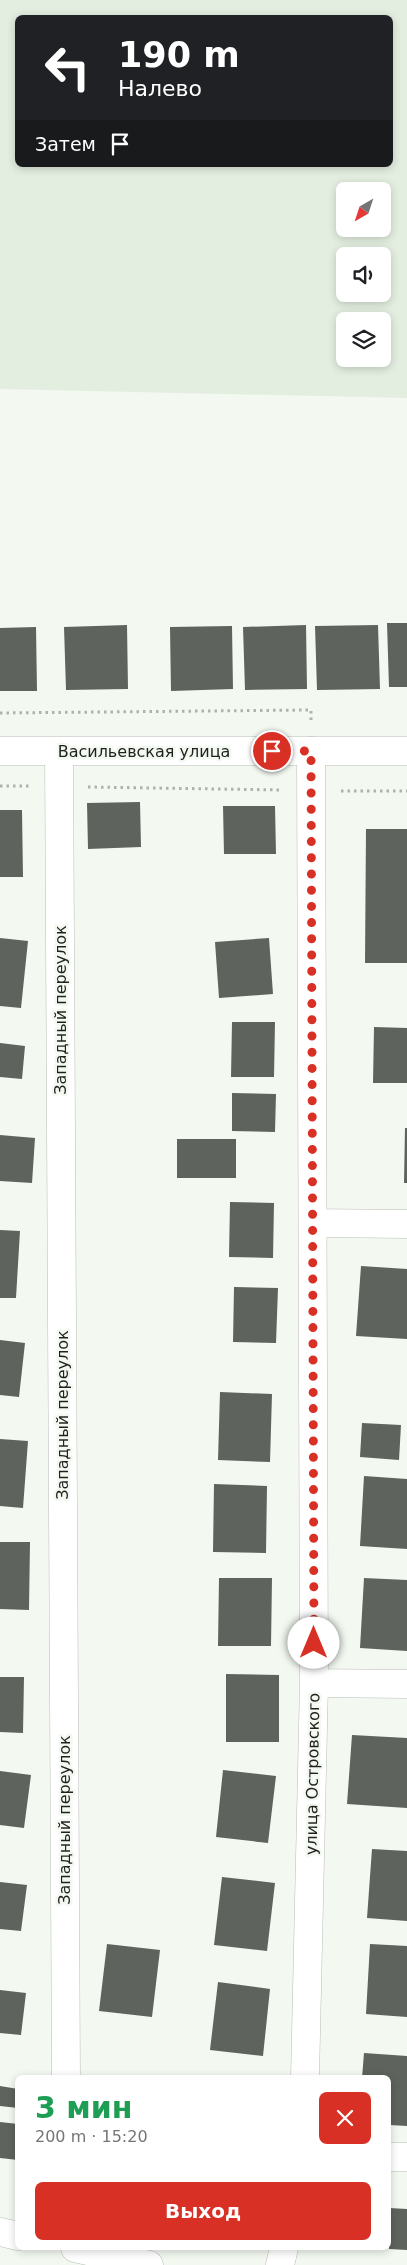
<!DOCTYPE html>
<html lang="ru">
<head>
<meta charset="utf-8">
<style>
  :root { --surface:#fff; --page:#f2f2f2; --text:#202124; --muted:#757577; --accent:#d93025 }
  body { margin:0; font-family:"DejaVu Sans",sans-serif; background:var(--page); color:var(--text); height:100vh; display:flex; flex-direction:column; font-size:19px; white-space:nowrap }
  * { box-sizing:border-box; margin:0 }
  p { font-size:16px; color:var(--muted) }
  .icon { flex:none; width:28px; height:28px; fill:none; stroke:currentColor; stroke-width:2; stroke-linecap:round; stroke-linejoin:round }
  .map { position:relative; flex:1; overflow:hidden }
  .side { position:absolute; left:15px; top:2075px; width:376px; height:175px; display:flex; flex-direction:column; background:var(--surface); border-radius:8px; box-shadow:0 2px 8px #0003 }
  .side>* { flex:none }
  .top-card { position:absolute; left:15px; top:15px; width:378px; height:152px; border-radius:8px; box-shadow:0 2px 8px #0003; background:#202124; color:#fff; overflow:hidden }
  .needle { width:32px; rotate:219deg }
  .buttons { position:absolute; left:336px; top:182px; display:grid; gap:10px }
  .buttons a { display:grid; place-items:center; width:55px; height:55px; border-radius:8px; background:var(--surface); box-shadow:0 2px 8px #0003; font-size:25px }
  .pin { position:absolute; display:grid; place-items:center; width:42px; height:42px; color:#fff; margin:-21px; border:2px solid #fff; border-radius:50%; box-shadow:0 1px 5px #0007 }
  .me { position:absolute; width:55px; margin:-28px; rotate:0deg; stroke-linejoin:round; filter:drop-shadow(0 0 4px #0008) }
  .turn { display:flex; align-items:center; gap:18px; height:105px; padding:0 20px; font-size:22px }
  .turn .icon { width:65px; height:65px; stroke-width:2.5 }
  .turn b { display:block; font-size:35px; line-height:42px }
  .then { display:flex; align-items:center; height:48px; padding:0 20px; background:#0003; gap:10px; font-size:19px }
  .round { display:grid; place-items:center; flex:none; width:52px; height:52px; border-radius:8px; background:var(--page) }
  .head { display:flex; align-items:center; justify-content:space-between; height:85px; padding:0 20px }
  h1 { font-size:30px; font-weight:600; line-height:38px; color:#1e9e55 }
  .cta { display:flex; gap:10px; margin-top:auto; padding:10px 20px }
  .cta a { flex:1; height:58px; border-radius:8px; background:var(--accent); color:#fff; font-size:20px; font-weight:600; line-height:58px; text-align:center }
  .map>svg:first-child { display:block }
  .built { fill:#e3eee0; fill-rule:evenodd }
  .building { fill:#5e635d }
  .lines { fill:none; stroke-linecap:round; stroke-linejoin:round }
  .minor-casing { stroke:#b9beb7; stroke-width:29 }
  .major-casing { stroke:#b9beb7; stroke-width:29 }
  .path { stroke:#aeb2ac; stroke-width:3; stroke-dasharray:2.5 4; stroke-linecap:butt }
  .minor { stroke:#fff; stroke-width:28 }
  .major { stroke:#fff; stroke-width:28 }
  .route { stroke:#d93025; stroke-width:9; stroke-dasharray:0 16.2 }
  .labels { text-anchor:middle; stroke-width:5; stroke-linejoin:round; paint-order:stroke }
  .street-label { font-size:16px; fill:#1f211e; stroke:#f3f8f1 }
</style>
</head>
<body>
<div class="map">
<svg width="407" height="2265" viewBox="0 0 407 2265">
  <rect width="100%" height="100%" fill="#f3f8f1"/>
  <path class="built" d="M0,0h407v398l-407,-9zM18,18h372v147h-372zM345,191h37v38h-37zM345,256h37v38h-37zM345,321h37v38h-37z"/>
  <path class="building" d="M387,623h20v64h-18z
    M127,625l1,64 -62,1 -2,-63z
    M306,625l1,64 -62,1 -2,-63z
    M378,625l2,64 -63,1 -2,-64z
    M232,626l1,63 -62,2 -1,-64z
    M36,627l1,64h-37v-63z
    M140,802l1,45 -53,2 -1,-46z
    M223,806h52l1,48h-52z
    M0,810h22l1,67h-23z
    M366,829h41v134h-42z
    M0,938l28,3 -7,67 -21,-2z
    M269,938l4,56 -54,4 -4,-56z
    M232,1022h43l-1,55h-43z
    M374,1027l33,1v55h-34z
    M0,1043l25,3 -3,33 -22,-2z
    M232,1093l44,1 -1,38 -43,-1z
    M405,1128h2v55h-3z
    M0,1135l35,3 -3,45 -32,-2z
    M177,1139h59v39h-59z
    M230,1202l44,1 -1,55 -44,-1z
    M0,1230l20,1 -4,67h-16z
    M361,1266l46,3v70l-51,-3z
    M234,1287l44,1 -2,55 -43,-1z
    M0,1340l25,3 -6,54 -19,-2z
    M220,1392l52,2 -2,68 -52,-2z
    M362,1423l39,2 -2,35 -39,-3z
    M0,1439l28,2 -5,67 -23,-2z
    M364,1476l43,3v70l-47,-3z
    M214,1484l53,2 -1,67 -53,-1z
    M0,1542h30l-1,68 -29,-1z
    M219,1578h53l-1,68h-53z
    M364,1578l43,2v71l-47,-3z
    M226,1674l53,1v67h-53z
    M0,1677h24l-1,56 -23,-1z
    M352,1735l55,3v70l-60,-4z
    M223,1770l53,6 -8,67 -52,-6z
    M0,1771l31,4 -7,53 -24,-3z
    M372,1849l35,2v70l-40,-3z
    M222,1877l53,6 -8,68 -53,-6z
    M0,1882l27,3 -6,46 -21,-2z
    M107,1944l53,6 -8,67 -53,-6z
    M370,1944l37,2v71l-41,-3z
    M218,1982l52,7 -7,67 -53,-6z
    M0,1990l26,3 -5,42 -21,-2z
    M364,2053l43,3v70l-18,-1v-47h-27z
    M0,2086l18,3v19l-18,-2z
    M0,2122l18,2v36l-18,-2z
    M389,2208l18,1v41l-18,-1z"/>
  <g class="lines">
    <g class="minor-casing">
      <path id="minor" d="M59,752l7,1326
        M314,1223l93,1
        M314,1683l93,1
        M305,2078l9,-395 -3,-932
        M389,2157h18
        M0,2232l18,4
        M75,2248l74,17
        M280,2265l4,-17"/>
    </g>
    <g class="major-casing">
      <path id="major" d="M0,751h407"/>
    </g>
    <path class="path" d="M0,713l311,-3v11
      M0,786h29
      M88,787l194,3
      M341,791h66"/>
    <use href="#minor" class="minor"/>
    <use href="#major" class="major"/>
  </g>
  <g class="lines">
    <path class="route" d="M272,751h39l3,892"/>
  </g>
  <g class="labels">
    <g class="street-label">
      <text x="144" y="757">Васильевская улица</text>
      <text transform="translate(60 1010) rotate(-90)" y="6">Западный переулок</text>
      <text transform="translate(62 1415) rotate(-90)" y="6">Западный переулок</text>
      <text transform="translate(312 1774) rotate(-89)" y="6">улица Островского</text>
      <text transform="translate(64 1820) rotate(-90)" y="6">Западный переулок</text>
    </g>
  </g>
</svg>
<div class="buttons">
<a><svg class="needle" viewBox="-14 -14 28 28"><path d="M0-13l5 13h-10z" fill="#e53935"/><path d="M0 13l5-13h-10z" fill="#757577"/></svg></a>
<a><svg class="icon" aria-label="sound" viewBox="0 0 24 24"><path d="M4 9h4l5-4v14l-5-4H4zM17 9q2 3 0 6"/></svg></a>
<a><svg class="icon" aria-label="layers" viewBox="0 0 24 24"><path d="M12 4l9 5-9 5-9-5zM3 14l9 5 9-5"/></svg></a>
</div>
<div class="pin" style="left:272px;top:751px;background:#d93025"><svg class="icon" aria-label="arrive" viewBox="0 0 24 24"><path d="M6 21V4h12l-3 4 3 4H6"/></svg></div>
<svg class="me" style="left:314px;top:1643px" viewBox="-20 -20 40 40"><circle r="19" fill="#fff"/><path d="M0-13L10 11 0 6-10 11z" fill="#d93025"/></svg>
<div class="top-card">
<div class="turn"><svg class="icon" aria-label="left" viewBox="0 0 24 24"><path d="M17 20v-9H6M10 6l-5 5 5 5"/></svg><div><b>190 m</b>Налево</div></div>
<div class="then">Затем<svg class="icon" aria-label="arrive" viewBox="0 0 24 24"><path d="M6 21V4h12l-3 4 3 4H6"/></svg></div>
</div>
<section class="side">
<div class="head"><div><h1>3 мин</h1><p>200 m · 15:20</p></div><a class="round" style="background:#d93025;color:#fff"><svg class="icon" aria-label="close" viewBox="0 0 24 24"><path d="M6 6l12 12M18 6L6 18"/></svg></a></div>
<div class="cta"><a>Выход</a></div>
</section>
</div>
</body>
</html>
